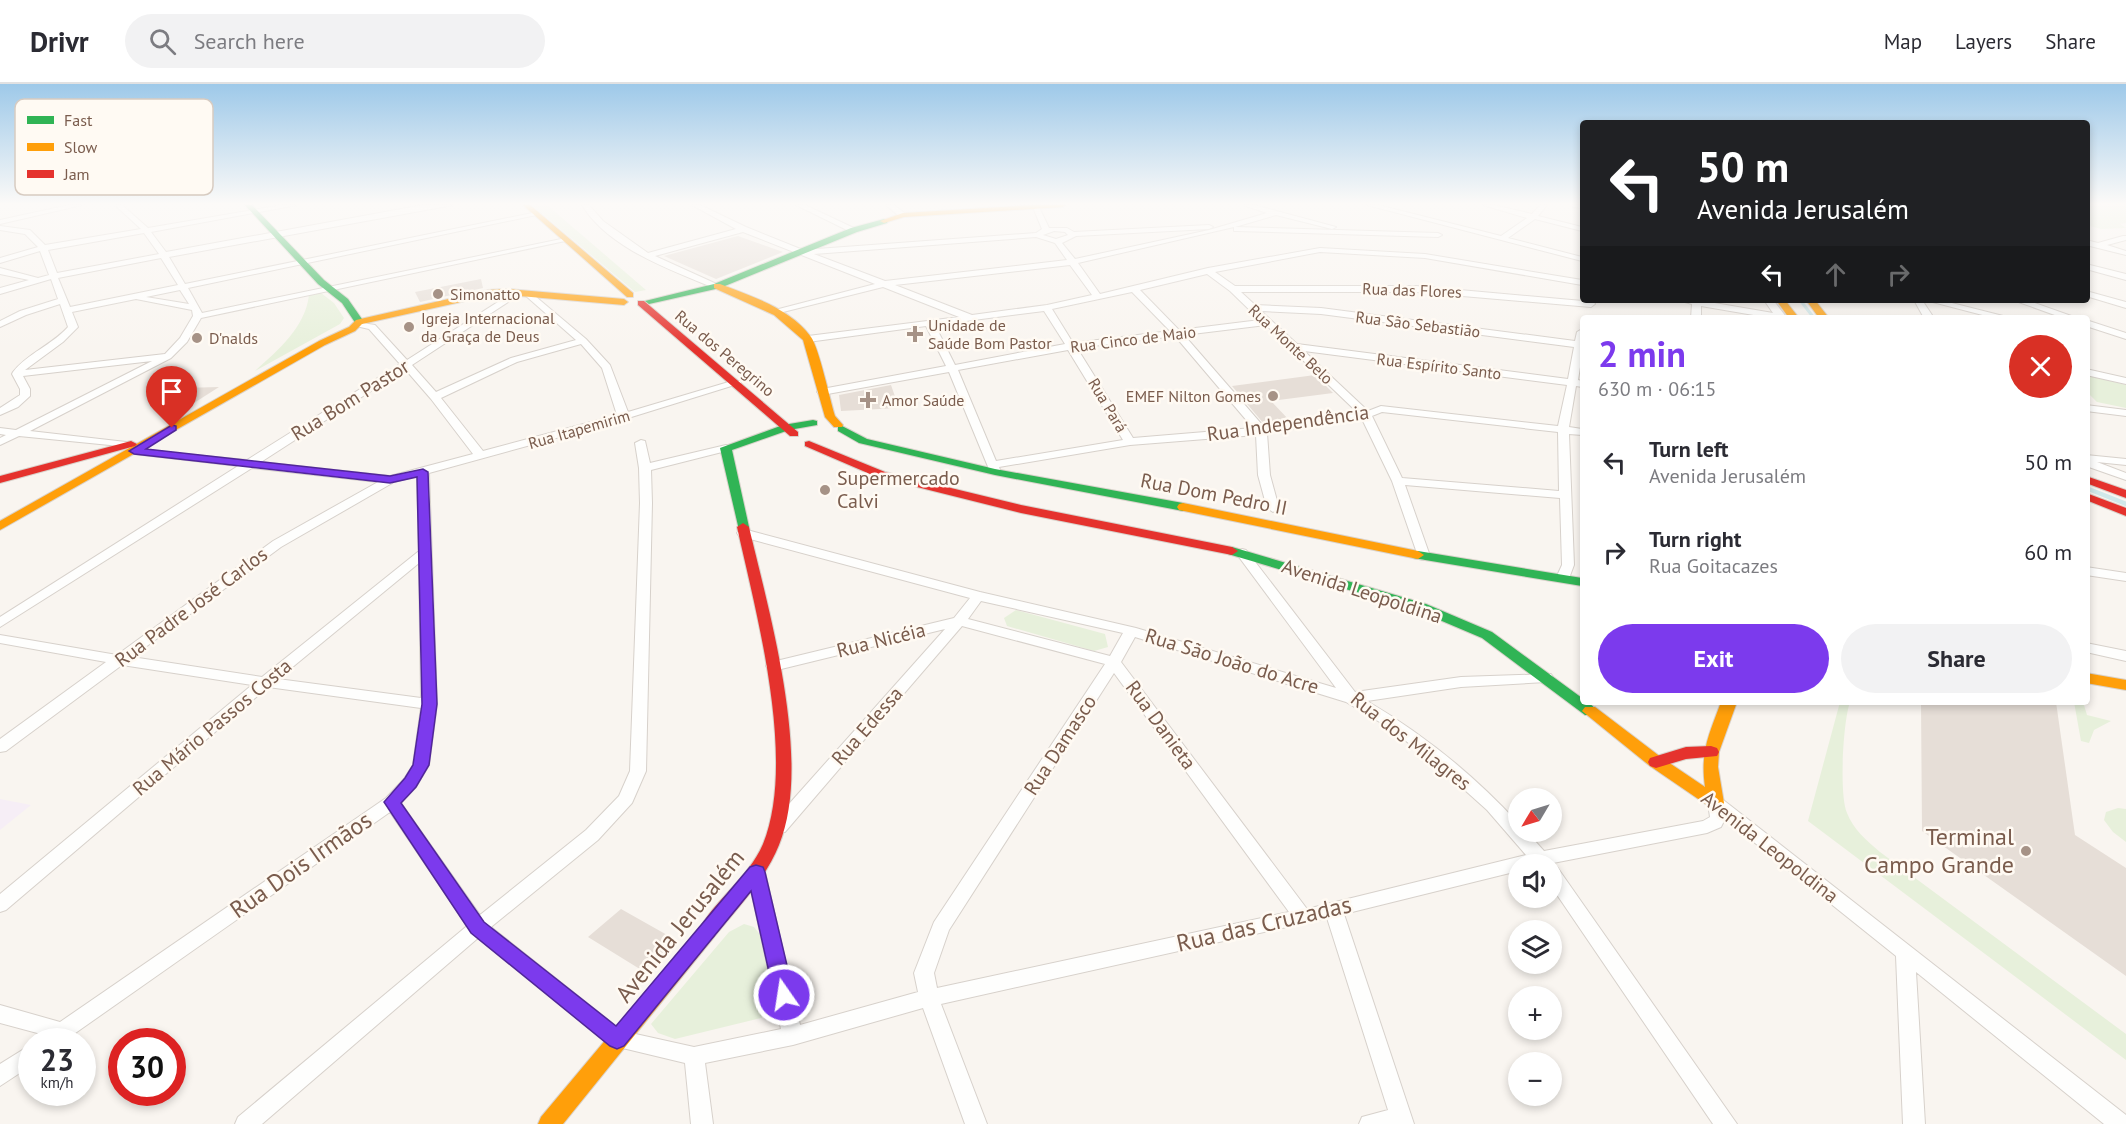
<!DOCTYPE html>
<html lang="en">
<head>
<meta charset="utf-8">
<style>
  :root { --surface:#fff; --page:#f2f2f3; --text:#2b2b33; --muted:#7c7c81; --line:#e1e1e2; --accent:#7c3aed }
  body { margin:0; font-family:"PT Sans",sans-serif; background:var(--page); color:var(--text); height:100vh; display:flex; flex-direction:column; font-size:22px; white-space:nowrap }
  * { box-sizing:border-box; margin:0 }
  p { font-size:20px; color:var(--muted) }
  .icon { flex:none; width:33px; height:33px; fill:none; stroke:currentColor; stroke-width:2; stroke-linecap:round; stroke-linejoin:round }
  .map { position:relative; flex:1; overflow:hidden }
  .sheet { position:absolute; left:1580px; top:231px; width:510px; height:390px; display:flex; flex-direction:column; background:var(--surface); border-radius:6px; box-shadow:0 3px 9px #0003 }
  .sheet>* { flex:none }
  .banner { position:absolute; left:1580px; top:36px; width:510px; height:183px; border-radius:6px; box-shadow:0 3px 9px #0003; background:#202124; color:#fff; overflow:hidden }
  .needle { width:39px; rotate:232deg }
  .buttons { position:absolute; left:1508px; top:704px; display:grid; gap:12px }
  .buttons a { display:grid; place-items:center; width:54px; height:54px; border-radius:50%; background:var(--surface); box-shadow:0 3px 9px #0003; font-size:30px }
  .speed { position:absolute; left:18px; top:944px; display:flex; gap:12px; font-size:30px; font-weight:700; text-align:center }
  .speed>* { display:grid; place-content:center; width:78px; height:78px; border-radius:50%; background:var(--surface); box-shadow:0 3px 9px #0003; line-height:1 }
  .speed small { font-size:15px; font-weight:400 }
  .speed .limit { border:9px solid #d22; background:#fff; color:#111 }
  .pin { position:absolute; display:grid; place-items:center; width:51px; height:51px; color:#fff; margin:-62px -26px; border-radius:50% 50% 50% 0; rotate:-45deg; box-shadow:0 0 6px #0007 }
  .pin .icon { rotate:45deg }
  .me { position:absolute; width:66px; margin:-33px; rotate:347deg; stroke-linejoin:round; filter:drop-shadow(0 0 4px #0008) }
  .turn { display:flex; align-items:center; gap:21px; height:126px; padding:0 18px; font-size:27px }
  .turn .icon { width:78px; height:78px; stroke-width:2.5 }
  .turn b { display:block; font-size:42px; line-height:51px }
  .lanes { display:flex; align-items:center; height:57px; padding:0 18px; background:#0003; justify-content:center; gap:30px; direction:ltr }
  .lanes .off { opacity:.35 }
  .round { display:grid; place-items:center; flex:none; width:63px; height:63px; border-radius:32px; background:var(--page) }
  .headline { display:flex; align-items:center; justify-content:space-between; height:102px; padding:0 18px }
  h1 { font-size:36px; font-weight:800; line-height:45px; color:var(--accent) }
  .primary-button { display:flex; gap:12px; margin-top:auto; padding:12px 18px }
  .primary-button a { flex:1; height:69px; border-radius:36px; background:var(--accent); color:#fff; font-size:24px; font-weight:800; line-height:69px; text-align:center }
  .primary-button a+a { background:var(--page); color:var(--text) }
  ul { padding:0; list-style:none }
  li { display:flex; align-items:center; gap:18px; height:90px; padding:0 18px }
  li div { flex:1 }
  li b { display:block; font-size:22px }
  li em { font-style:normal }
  header { display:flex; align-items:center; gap:36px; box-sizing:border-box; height:84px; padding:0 30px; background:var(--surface); border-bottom:2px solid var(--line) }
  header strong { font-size:28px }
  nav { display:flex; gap:33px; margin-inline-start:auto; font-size:21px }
  .search { width:420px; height:54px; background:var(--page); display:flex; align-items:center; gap:15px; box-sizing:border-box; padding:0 21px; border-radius:33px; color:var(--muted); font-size:22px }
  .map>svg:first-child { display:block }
  .education { fill:#f6eef6 }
  .green { fill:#e7f0db }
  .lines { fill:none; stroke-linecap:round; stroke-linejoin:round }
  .stream-far1 { stroke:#d0e8ea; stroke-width:3 }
  .stream { stroke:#d0e8ea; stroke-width:4.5 }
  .building { fill:#e6ded7 }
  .street-casing { stroke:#d7d1cb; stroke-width:2 }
  .fast-casing { stroke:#d9d2cb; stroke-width:2 }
  .slow-casing { stroke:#d9d2cb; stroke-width:2 }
  .jam-casing { stroke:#d9d2cb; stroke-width:2 }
  .street { fill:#fefefd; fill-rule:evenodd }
  .fast { fill:#30b455; fill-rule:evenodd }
  .slow { fill:#ff9f0a; fill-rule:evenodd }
  .jam { fill:#e5322d; fill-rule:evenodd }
  .route { fill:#7c3aed; stroke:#51269a; stroke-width:1.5 }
  .poi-dot { fill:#a69286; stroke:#fffaf3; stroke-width:2 }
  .labels { text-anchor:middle; stroke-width:5; stroke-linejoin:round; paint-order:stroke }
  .far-street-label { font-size:16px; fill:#7a5c4d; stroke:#fffaf3 }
  .far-poi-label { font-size:16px; fill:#7a5c4d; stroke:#fffaf3; text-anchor:start }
  .street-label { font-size:20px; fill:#7a5c4d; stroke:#fffaf3 }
  .poi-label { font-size:20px; fill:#7a5c4d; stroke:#fffaf3; text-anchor:start }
  .near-poi-label { font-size:24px; fill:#7a5c4d; stroke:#fffaf3; text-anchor:end }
  .near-street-label { font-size:24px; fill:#7a5c4d; stroke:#fffaf3 }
  .key { fill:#fffaf3; stroke:#d7cbc1; stroke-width:1.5 }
  .key-label { font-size:16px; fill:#7a5c4d }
</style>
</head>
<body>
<header>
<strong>Drivr</strong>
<div class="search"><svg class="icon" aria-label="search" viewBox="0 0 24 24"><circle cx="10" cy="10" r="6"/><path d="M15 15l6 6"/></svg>Search here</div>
<nav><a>Map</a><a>Layers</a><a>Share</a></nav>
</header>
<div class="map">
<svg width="2126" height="1040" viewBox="0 0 2126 1040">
  <rect width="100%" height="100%" fill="#f9f5f0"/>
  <path class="education" d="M0,715l31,6 -31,25z"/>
  <path class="green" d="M532,121h15l99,85 -11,2z
    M2086,121h40v18l-6,1 6,4 -25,1 -14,-4z
    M321,209l13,10 10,15 -4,6 -85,47c23,-21 50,-43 54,-76z
    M2086,291l40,10v23l-29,-6 -10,-10z
    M1016,526l89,24 3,13 -14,4 -87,-25 -3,-8z
    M1840,618h10c-7,20 -11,93 -3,111 6,16 20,28 33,39l246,182v26l-318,-239z
    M2074,618l10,3 3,10 24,6 -17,9 -5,13 -8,-2z
    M2118,724l8,1v33l-13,-10 -9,-12 2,-8z
    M744,840l10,3 8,10 14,72 -15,9 -86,21 -17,-6 -7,-9 78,-92z"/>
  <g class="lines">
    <path class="stream-far1" d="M1800,216l14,18"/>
    <path class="stream" d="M2086,404l40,16"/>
  </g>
  <path class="building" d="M738,152l45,16 -67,27 -52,-23z
    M481,195l2,9 -63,14 -5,-10z
    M1315,291l18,18 -62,8 19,20 -26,3 -32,-38z
    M891,301l8,23 -58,3 -2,-16z
    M219,303l-25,16 -47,-6v-8z
    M1921,618h135l19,133 51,33v108l-204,-145z
    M621,825l55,31 -33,31 -55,-34z"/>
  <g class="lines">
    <g class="street-casing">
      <path id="street" d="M69,121h13l-82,19v-4z
        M115,121h7l26,23 134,-23h15l-146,27 15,20 257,-47h30l-284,52 16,27 352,-72 4,2 -353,74 14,25 364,-75 4,2 -369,78 -14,24 -16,16 -141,73 96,11 4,1v4l-111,-11 -19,9v-7l6,-3 -6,-1v-6l16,2 136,-69 -129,15 7,13v7l-12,11 -18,8v-7l20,-13v-6l-8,-15 1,-2c15,-19 39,-27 55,-45l-8,-23 -34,11 -26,12v-6l20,-10 38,-12 -7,-20 -51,15v-6l29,-8 -29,-6v-6l38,10 11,-3 -9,-24 -40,12v-5l38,-11 -13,-13 -25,-4v-4l30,4 15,15 96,-16zM144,149l15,21 -102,19 -9,-23zM161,174l17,27 -108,22 -12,-29zM180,206l9,14 -43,-7zM136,215l56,11 1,6 -13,22 -15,16 -140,16 38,-28 15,-15 -6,-15z
        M582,121h7l14,16 45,32 88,-24 -44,-24h8l46,22 57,23 233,-17 6,-4 -10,-24h6l11,23h18l7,4 135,-7 4,2 -4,2 -133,7 -14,7 13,16 134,-29 58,-17 -24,-8h11l82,22 -4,2 -56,-14 -41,12 203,6 4,2 -4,2 -201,-6h-3v-4l-156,36 22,31 108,-26 112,-20 105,6 157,26v5l-157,-27 -105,-6 -105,20 20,14h181l178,16 1,2 -4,3 -175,-15h-175l14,13 66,3 254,33 2,-9 5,-3v25l-4,26 4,1v6l-6,-1 -7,41 13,2v6l-13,-1 5,131 -6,16h-10l-2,-3 6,-13 -2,-67 -155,-13 25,71 -6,4 -5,-1 -27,-78 -30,-62 -95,14 3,42 9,33 -6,4 -6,-4 -9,-33 -2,-40 -126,10 -131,22 2,5 -2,2h-8l-42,-102 -127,23 -5,-3 5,-3 124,-23 -20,-40 -118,16 -5,-3 5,-3 151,-19 -76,-30 -108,27v-4l100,-26 -132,-52 -88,24 66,30 -7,2c-45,-19 -106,-40 -132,-83zM1054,147l11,1 3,3 -12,4 -13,-4zM1036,153l19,6 12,17 -182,21 -71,-27zM1070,181l22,30 -45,10 -75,10 -77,-30zM1207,190l23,17 30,29 -81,10 -39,-40zM1132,208l38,39 -97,12 -21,-34zM1044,227l21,33 -110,21 -20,-40zM1261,227l60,3 253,33 -6,32 -271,-35zM1266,241l92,88 -94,14 -80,-92zM1175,252l78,92 -120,10 -56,-90zM1068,266l55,90 -127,21 -38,-91zM1304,267l263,34 -9,41 -177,-20 -13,5zM1382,328l176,20 1,59 -157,-13 -30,-62z
        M796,121h9l53,25 -7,2z
        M886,121h8l13,10 -7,2z
        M1367,121h11l123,31 26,-18 -44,-13h10l39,9 8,-9h7l-9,11 44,11v4l-47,-12 -27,19 74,19v4z
        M1572,121h10v3l-9,-1z
        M2123,152h3v4l-19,5 19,6v4l-40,-10v-5l12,3z
        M2086,180l40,10v6l-40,-11z
        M515,207l7,2 -110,72 24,27 75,-34 65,-18 -50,-44v-4l3,-1 57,48 24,26 18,47 104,-31h8l1,2 -116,36 -196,54 8,231 -8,61 -13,22 -15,16 79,112 106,-85 33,-34 11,-25 10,-268 -1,-35 -4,-25 6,-3 4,1 5,22 76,-18 6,3 -2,2 -79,20 1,33 -6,268 -14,32 -34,37 -107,87 131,104 72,16 87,-18 -34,-157 3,-5 6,-2 6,2 3,5 35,153 118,-33 -4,-19 20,-51 171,-258 -143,-38 -177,206 -6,1 -6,-1 -2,-5 2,-5 172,-193 -172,42 -5,-2 -2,-3 2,-3 186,-45 16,-20 -231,-62 -2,-3 2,-3h8l233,62 156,36 200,60 -100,-135 6,-4 4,1 109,142 106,-15 90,-3 2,3 -2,3 -5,2 -85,5 -94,14c56,33 107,74 151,122v8h8l18,20 159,-30 7,-4 -2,-14 2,-4 6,-2 6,2 404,316v9h-22l-188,-152 9,152h-22l-7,-168 -171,-137 -4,8 -14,6 -154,30v3l4,1 180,257h-24l-162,-238v-22h-33v7l-174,43 70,210h-55l3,-7 26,-7 -61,-192 -386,86 46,120h-22l-42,-116 -130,37 -88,18 8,61h-22l-6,-61 -75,-18 -132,-107 -216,186h-27l3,-7 229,-191 -77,-114 -326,229h-26l3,-7 -41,-11v-18l60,17 326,-224 18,-19 9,-14 8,-57 -153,-21 -262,223 -6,2v-18l252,-209 -130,-20 -116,86 -6,1v-13l106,-77 -106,-19v-8l117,20 156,-114 105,-59 -126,-14 -252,159v-10l238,-151 -104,-12 -6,-3 2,-2 117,11 153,-96 -31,-35 -13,-3v-4l19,3 32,35zM581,260l21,24 15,47 -134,36 -42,-53 76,-36zM405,285l26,30 42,55 -83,22 -129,-14zM417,392l2,75 -157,126 -130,-20 149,-110 113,-65zM419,479l2,135 -143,-19zM981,517l142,32 -13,23 -142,-37zM1135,553l211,65 42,25 50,39 49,44 39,45 -219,54 -186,-247zM1114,589l175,239 -352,76 -3,-15 15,-43z
        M2086,207l40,11v6l-40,-12z
        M1678,216h19l76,13 -9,-13h9l14,18h-16l-70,-12v12h-10l1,-14z
        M1914,216h8l12,18h-10z
        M1925,216h15l71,18h-17z
        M2013,216h13l51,18h-14z
        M2086,236l40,13v6l-40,-13z
        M2086,285l40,9v6l-40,-9z
        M2086,321l40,5v6l-40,-5z
        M2086,371l40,4v6l-29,-3 29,11v7l-40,-14z
        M2086,483l40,6v8l-40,-6z
        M2086,559l40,8v10l-40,-9z
        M32,960v21l-32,21v-22z"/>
    </g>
    <g class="fast-casing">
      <path id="fast" d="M245,121h7l72,75 24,19 16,23 -2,2h-6l-14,-21 -24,-19z
        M884,135l4,2 -1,2 -30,9 -137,56 -71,16 -4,-3 69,-17 137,-56z
        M813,336l4,1v4l-28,5 -57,20 17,77 -2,3h-8l-19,-82 63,-23z
        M842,342l25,13 128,30 188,34 6,4 -6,4 -188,-36 -136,-32 -21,-12v-4z
        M1232,463l194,57 66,28 90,66v4h6l10,9 -3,4h-10l-103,-77 -66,-28 -188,-56 -2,-3 2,-3z
        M1418,467l164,27v8l-169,-28 -1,-3 1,-3z"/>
    </g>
    <g class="slow-casing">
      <path id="slow" d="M523,121h7l103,88v4h-6z
        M1033,121h33l-4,2 -158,10 -20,6 -4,-2 23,-8z
        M714,200h6c31,12 70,24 91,53 8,11 19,63 24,79l8,9 -1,2h-8l-9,-10 -22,-77 -29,-25 -60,-27z
        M508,205l116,10 4,3 -4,3 -116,-10 -20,1 -126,28 -7,7 -30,14 -325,185v-9l319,-180 30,-14 7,-7 132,-30z
        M1776,216h9l14,18h-10z
        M1806,216h9l14,18h-10z
        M1183,419l235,48 6,4 -6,4 -239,-49 -2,-3 2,-3z
        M2086,589l40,7v10l-40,-7z
        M1721,618h16l-18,50 -1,15 6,36 -2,4 -6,2 -6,-2 -60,-41 -68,-55 3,-4h10l67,51 43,29c-5,-36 4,-52 16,-85z
        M707,840l7,3 2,5 -2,5 -151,187h-25l3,-7 159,-190z"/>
    </g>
    <g class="jam-casing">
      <path id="jam" d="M638,217h6l154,131v4h-8l-152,-131z
        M131,357l6,3 -2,2 -135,37v-7z
        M809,357l76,31 136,33 211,42 6,4 -6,4 -211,-42 -144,-36 -72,-31v-4z
        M2086,392l40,14v8l-40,-15z
        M2086,409l40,15v8l-40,-16z
        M743,439l6,4c20,85 64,236 30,318 -14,35 -42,63 -65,92l-7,3 -7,-3 -2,-5c15,-31 50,-53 65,-88 34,-84 -7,-231 -26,-317z
        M1711,662l6,2 2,4 -2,4 -31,3 -30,9 -6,-2 -2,-4 2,-4 36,-11z"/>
    </g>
    <use href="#street" class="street"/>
    <use href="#fast" class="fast"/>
    <use href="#slow" class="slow"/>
    <use href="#jam" class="jam"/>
  </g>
  <linearGradient id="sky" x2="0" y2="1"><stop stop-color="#9ec9e9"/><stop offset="0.45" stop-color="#fcfaf8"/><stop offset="1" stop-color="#fcfaf8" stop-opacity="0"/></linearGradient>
  <rect width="2126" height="266" fill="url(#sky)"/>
  <path class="route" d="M172,341l4,1v4l-30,19 244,27 33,-7 5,3 9,232 -8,61 -13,22 -15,16 83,119 132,104 134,-159 6,-2 7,2 2,5 29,123 -3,6 -7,3 -7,-3 -3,-6 -23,-104 -127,155 -7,3 -7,-3 -139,-113 -87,-131 21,-24 8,-13 9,-61 -5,-227 -27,6 -256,-29 -5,-3z"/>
  <g class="poi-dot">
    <circle cx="438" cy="210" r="6"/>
    <circle cx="409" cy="243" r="6"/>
    <path d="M912 241h6v6h6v6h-6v6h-6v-6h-6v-6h6z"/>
    <circle cx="197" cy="254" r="6"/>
    <circle cx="1273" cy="312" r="6"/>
    <path d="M865 307h6v6h6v6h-6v6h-6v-6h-6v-6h6z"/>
    <circle cx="825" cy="406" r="6"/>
    <circle cx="2026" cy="767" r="6"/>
  </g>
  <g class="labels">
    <g class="far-street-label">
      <text transform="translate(1412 206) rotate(2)" y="6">Rua das Flores</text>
      <text transform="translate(1418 240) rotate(7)" y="6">Rua São Sebastião</text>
      <text transform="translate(1133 255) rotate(-7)" y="6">Rua Cinco de Maio</text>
      <text transform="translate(1291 260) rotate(43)" y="6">Rua Monte Belo</text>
      <text transform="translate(725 269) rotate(40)" y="6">Rua dos Peregrino</text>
      <text transform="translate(1439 282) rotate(7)" y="6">Rua Espírito Santo</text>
      <text transform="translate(1108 321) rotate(59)" y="6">Rua Pará</text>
      <text transform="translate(579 345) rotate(-16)" y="6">Rua Itapemirim</text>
    </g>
    <g class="far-poi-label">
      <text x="450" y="216">Simonatto</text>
      <text x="421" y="240">Igreja Internacional<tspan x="421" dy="18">da Graça de Deus</tspan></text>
      <text x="928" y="247">Unidade de<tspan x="928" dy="18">Saúde Bom Pastor</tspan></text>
      <text x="209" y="260">D'nalds</text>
      <text x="1261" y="318" text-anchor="end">EMEF Nilton Gomes</text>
      <text x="882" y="322">Amor Saúde</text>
    </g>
    <g class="street-label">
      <text transform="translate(350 316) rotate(-32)" y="7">Rua Bom Pastor</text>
      <text transform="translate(1288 339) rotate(-8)" y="7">Rua Independência</text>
      <text transform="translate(1214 410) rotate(11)" y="7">Rua Dom Pedro II</text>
      <text transform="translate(1362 507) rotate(18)" y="7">Avenida Leopoldina</text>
      <text transform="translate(191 523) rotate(-37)" y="7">Rua Padre José Carlos</text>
      <text transform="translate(881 556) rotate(-14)" y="7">Rua Nicéia</text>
      <text transform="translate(1232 577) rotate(17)" y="7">Rua São João do Acre</text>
      <text transform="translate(1161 641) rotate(54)" y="7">Rua Danieta</text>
      <text transform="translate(867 642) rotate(-49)" y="7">Rua Edessa</text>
      <text transform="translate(212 643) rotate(-40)" y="7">Rua Mário Passos Costa</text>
      <text transform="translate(1411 657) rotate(38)" y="7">Rua dos Milagres</text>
      <text transform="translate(1060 661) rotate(-57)" y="7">Rua Damasco</text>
      <text transform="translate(1770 763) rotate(38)" y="7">Avenida Leopoldina</text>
    </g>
    <g class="poi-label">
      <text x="837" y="401">Supermercado<tspan x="837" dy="23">Calvi</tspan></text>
    </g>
    <g class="near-poi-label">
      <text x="2014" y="761">Terminal<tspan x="2014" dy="28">Campo Grande</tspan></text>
    </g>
    <g class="near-street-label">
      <text transform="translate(301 781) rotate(-35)" y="8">Rua Dois Irmãos</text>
      <text transform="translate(1264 840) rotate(-13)" y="8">Rua das Cruzadas</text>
      <text transform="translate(680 842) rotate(-51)" y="8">Avenida Jerusalém</text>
    </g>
  </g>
  <rect x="15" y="15" width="198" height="96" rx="9" class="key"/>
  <rect x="27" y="32" width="27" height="8" fill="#30b455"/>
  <rect x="27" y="59" width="27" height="8" fill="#ff9f0a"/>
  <rect x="27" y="86" width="27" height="8" fill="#e5322d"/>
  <g class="key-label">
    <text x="64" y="42">Fast</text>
    <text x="64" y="69">Slow</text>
    <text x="64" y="96">Jam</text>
  </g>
</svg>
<div class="buttons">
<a><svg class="needle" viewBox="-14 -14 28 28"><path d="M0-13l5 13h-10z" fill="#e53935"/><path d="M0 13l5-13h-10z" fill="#7c7c81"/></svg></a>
<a><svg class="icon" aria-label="sound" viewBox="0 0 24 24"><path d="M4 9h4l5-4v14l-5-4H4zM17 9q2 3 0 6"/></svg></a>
<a><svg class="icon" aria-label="layers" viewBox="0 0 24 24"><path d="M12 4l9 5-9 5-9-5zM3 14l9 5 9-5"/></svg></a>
<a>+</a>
<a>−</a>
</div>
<div class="speed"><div>23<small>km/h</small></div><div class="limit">30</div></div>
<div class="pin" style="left:172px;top:344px;background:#d93025"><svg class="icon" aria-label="arrive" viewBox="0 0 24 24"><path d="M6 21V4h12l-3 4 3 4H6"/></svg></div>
<svg class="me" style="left:784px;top:911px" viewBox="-20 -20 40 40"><circle r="17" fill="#7c3aed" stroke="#fff" stroke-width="3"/><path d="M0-11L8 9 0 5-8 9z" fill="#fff"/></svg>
<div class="banner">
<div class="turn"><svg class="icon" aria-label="left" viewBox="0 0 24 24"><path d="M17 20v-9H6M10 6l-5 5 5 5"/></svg><div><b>50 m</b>Avenida Jerusalém</div></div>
<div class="lanes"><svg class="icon" aria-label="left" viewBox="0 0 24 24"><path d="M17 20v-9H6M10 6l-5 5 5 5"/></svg><svg class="icon off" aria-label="ahead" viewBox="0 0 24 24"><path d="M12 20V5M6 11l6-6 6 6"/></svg><svg class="icon off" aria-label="right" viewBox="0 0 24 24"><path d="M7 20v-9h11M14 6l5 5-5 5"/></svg></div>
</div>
<section class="sheet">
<div class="headline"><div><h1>2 min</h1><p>630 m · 06:15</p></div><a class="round" style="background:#d93025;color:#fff"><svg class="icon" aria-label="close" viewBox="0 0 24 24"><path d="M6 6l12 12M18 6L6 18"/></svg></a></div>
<ul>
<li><svg class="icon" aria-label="left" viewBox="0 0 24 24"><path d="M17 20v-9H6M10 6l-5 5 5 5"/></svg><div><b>Turn left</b><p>Avenida Jerusalém</p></div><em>50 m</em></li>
<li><svg class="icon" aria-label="right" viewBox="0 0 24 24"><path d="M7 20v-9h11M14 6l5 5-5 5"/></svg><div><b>Turn right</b><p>Rua Goitacazes</p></div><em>60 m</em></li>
</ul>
<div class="primary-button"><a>Exit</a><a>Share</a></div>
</section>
</div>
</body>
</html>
